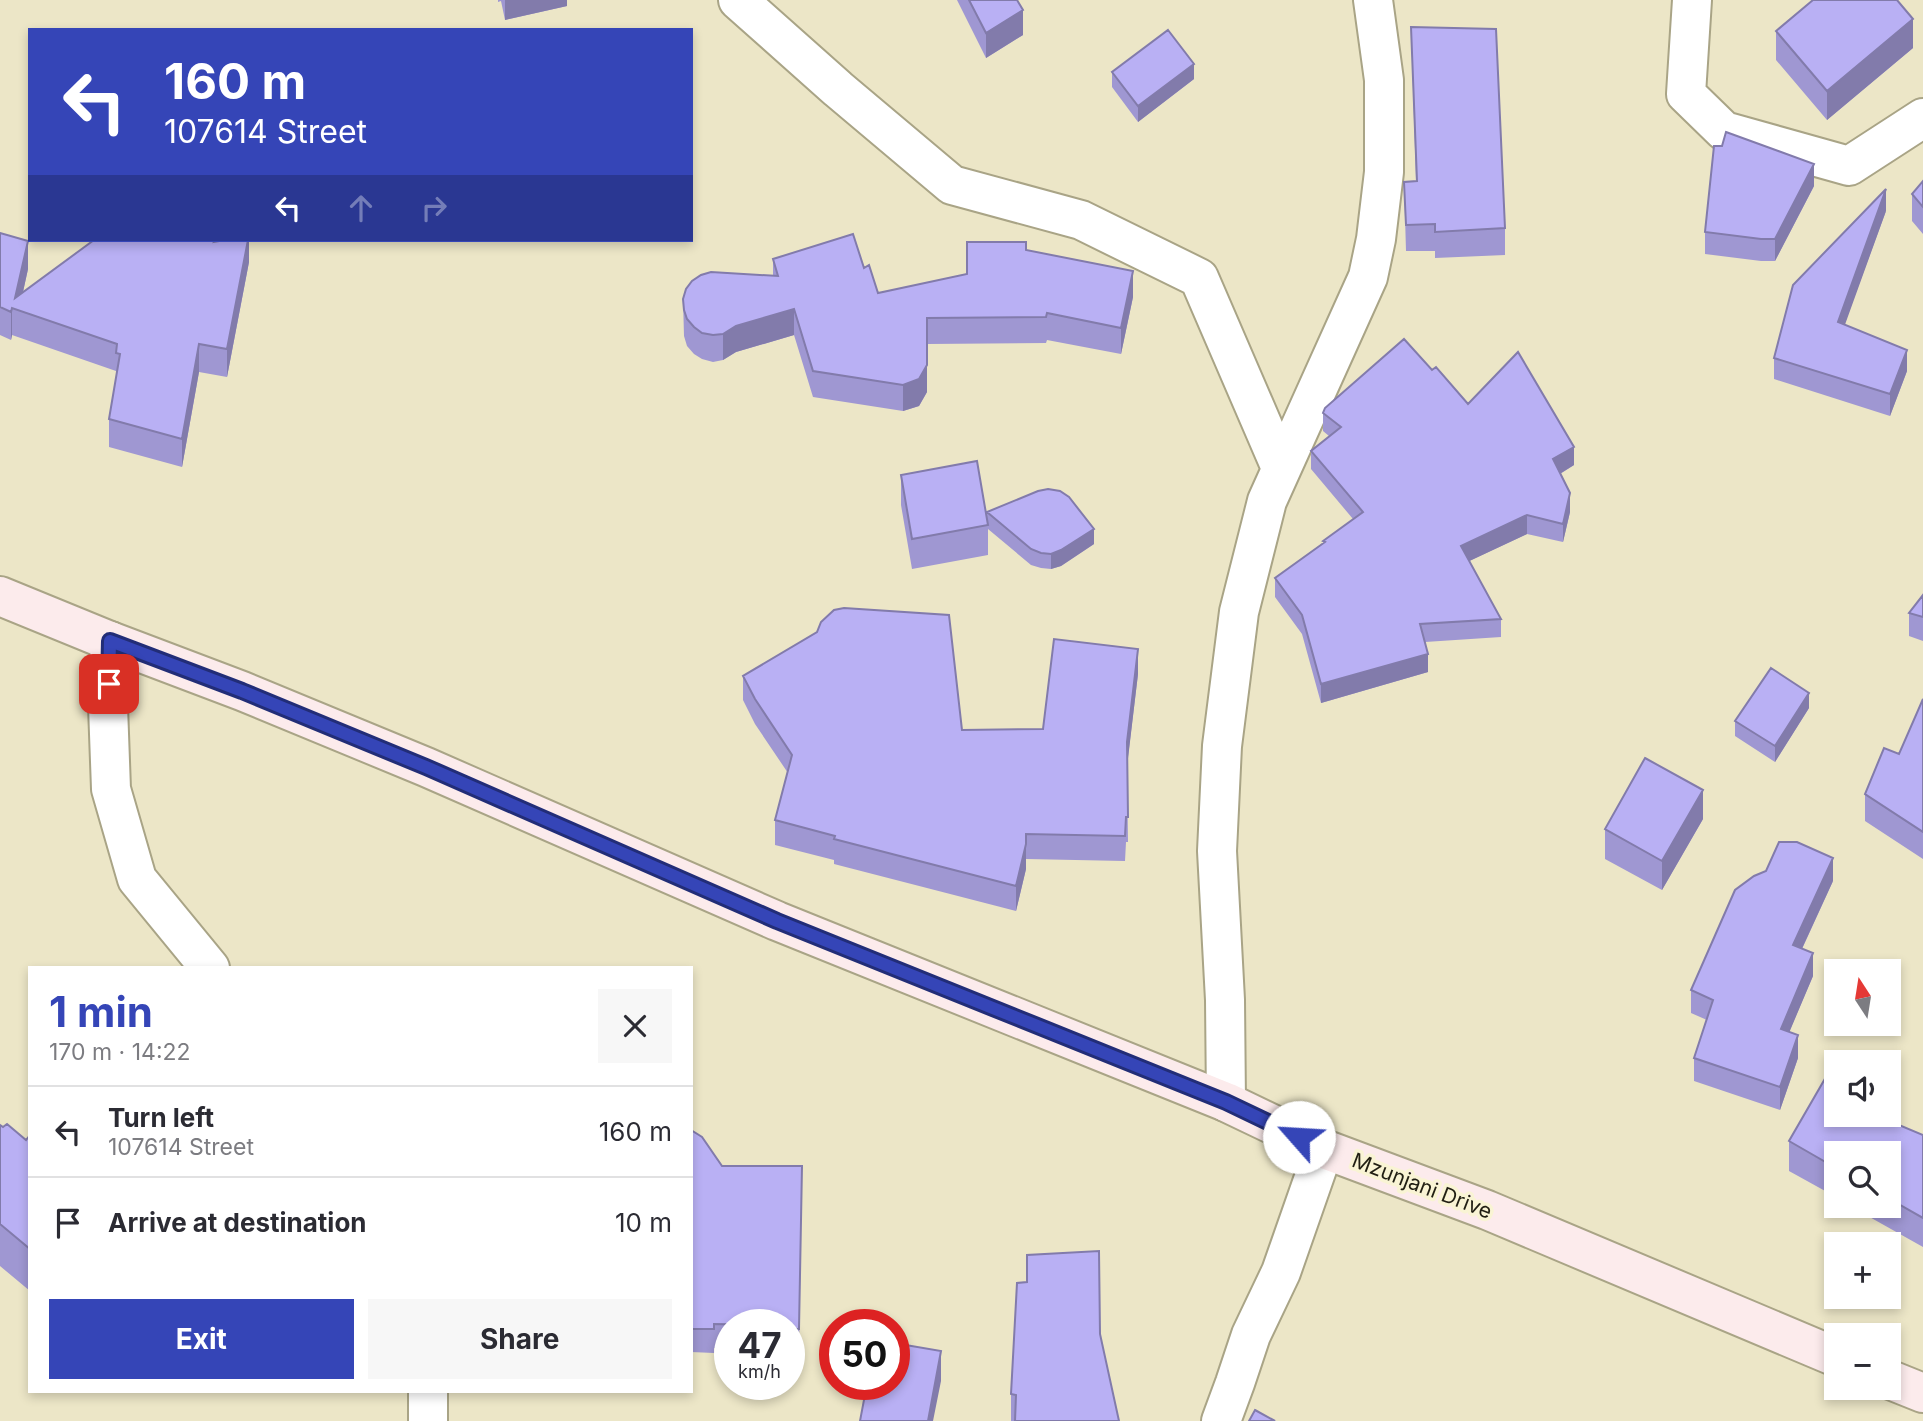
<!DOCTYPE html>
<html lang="en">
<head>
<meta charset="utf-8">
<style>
  :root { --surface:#fff; --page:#f7f7f7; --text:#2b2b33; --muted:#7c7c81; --line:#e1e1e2; --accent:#3545b7 }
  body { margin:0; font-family:Inter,sans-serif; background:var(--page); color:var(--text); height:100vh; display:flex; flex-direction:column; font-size:26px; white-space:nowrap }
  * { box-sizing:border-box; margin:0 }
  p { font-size:23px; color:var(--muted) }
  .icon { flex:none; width:38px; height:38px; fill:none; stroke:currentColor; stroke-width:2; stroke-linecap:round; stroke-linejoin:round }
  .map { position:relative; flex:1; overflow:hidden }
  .panel { position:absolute; left:28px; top:966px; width:665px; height:427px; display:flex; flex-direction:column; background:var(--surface); border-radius:0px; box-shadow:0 4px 10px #0003 }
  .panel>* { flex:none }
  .top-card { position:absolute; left:28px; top:28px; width:665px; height:214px; border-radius:0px; box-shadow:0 4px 10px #0003; background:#3545b7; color:#fff; overflow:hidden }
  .needle { width:46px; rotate:348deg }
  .tools { position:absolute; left:1824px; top:959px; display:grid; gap:14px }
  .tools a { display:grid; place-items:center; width:77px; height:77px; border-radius:0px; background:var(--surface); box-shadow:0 4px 10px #0003; font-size:35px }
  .speed { position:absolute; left:714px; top:1309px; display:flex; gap:14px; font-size:35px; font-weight:700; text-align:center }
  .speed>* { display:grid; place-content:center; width:91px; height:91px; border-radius:50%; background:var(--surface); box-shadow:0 4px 10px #0003; line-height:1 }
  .speed small { font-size:18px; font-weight:400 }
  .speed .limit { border:10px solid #d22; background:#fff; color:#111 }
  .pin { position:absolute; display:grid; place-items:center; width:60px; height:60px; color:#fff; margin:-30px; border-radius:14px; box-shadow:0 4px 10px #0006 }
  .me { position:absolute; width:77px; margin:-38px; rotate:296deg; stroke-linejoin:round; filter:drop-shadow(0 0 5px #0008) }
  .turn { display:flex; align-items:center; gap:24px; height:147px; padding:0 21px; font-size:32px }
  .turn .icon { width:91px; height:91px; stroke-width:2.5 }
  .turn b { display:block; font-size:49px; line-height:60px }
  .lanes { display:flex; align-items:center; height:66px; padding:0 21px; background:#0003; justify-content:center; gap:35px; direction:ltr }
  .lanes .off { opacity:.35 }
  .round { display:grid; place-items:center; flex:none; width:74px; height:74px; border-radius:0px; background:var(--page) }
  .summary { display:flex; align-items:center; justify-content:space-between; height:119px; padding:0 21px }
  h1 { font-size:42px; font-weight:700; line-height:52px; color:var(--accent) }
  .primary-button { display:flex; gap:14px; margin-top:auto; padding:14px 21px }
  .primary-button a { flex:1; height:80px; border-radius:0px; background:var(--accent); color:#fff; font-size:28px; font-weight:700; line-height:80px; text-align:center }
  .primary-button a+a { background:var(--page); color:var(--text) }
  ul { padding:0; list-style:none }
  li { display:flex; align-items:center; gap:21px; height:91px; padding:0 21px; border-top:2px solid var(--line) }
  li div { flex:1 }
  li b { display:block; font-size:26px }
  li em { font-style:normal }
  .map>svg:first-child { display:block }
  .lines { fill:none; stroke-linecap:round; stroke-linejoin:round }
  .minor-casing { stroke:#a9a486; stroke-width:42 }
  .tertiary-casing { stroke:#a9a486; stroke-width:42 }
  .secondary-casing { stroke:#a9a486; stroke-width:42 }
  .minor { stroke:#fff; stroke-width:38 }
  .tertiary { stroke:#fff; stroke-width:38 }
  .secondary { stroke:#fcebec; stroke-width:38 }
  .wall { fill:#9f97d2 }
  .shaded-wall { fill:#827bab }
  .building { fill:#b9b0f4; stroke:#827bab; stroke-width:2 }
  .route-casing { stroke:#222d77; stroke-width:18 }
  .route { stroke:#3545b7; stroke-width:12 }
  .labels { text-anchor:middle; stroke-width:7; stroke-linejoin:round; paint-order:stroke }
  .street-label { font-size:21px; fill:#211f13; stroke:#f9f4d4 }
</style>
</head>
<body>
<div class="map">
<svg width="1923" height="1421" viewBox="0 0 1923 1421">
  <rect width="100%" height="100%" fill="#ece6c7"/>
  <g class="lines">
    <g class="minor-casing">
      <path id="minor" d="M738,0l100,89 114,96 129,35 118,58 82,190
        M1692,0l-6,94 38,37 125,35 74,-48
        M1226,1102l-1,-102 -8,-149 5,-105 17,-134 28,-111 101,-224 8,-38 8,-67v-92l-11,-80
        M1221,1421l14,-38 16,-48 30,-63 43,-123"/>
    </g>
    <g class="tertiary-casing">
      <path id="tertiary" d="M110,641l-2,65 3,83 26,90 73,89
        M428,1421v-30"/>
    </g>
    <g class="secondary-casing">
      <path id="secondary" d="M0,596l110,45 132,50 184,76 351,154 449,181 98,47 163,61 349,147
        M1888,1379l35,14"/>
    </g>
    <use href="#minor" class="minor"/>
    <use href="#tertiary" class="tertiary"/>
    <use href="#secondary" class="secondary"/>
  </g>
  <path class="wall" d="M498,0h69v6l-62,14 -4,-19 -3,1z
    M957,0h60l6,35 -37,23z
    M1411,27l94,201v27l-70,3v-7h-29l-2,-69 12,-1z
    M1776,31l137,17 -86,72 -51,-60z
    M1112,72l82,7 -56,43 -26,-35z
    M1722,146l92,40 -39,75h-14l-56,-7v-22z
    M1923,181v53l-11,-13v-27z
    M1886,211l-42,114 63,46 -17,45 -116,-37v-21z
    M0,233l28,36 -5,23 200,-52h26v22l-22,115 -28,-5 -17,95 -73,-20v-28l7,-39v-9l-104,-36 -1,5 -11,-5z
    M1026,250l107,47 -12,57 -74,-14 -1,3 -119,1v48l-8,14 -16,5 -90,-14 -19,-62 -58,17 -13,8 -10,2 -11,-3 -8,-5 -7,-8 -3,-10 -1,-37 90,-23v-17l91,9 14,25 89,-19z
    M1432,370l36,34 106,61 -14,9 10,38 -7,30 -36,-8 -58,27 32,58v18l-76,5 3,30 -107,31 -19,-69 -27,-37v-19l48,-35v-2l30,-22 -42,-50v-18l18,-15 -6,-5v-18z
    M901,475l86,40v-3l107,32 -33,22 -10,3 -10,-1 -10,-3 -43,-36v26l-76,14 -11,-64z
    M1923,595v46l-14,-5v-23z
    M1138,674l-11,91 1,77h-2l-1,19 -99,-2v10l-10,42 -182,-47v-4l-59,-15v-25l13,-47 -33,-49 -12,-24v-24l219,54 81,-1z
    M1923,699v160l-58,-38v-27l34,-40z
    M1809,708l-34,54 -40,-26v-15z
    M1703,819l-41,71 -57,-31v-30z
    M1833,881l-31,68 11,27 -24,56 9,26 -18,52 -86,-29v-23l13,-38 -16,-7v-23z
    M1890,1122l33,13v112l-73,-41h38v-53h-52v44l-47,-26v-30z
    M0,1125l26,15 4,-5v156l-30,-25z
    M691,1130l31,36h80l-3,187 -10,-1v-27h-59v24l-16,-1v5l-23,-1z
    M1100,1334l19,87h-108v-27z"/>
  <path class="shaded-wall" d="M505,0h62v6l-62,14z
    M1023,10v25l-37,23v-25z
    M1913,19v29l-86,72v-29z
    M1194,64v15l-56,43v-16z
    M1814,164v22l-39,75v-22z
    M1886,189v22l-48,133v-22z
    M248,240h1v22l-22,115v-28z
    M28,241v28l-9,41 -4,-12z
    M1133,271v26l-12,57v-26z
    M12,308v27l-1,5v-28z
    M794,309v26l-58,17 -13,8v-26l13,-8z
    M199,344v28l-17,95v-28z
    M1907,350v21l-17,45v-22z
    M927,365v27l-8,14 -16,5v-26z
    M1574,447v18l-21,13v-19z
    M1570,493v19l-7,30v-18z
    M1527,515v19l-66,31v-19z
    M1094,529v15l-33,22 -10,3v-15z
    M1138,649v25l-11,93v-25z
    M1428,654v18l-107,31v-19z
    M1809,693v15l-34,54v-16z
    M1703,790v29l-41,71v-29z
    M1026,844v25l-10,42v-25z
    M1833,858v23l-40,87v-23z
    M1813,953v23l-32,76v-23z
    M1798,1035v23l-18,52v-23z
    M941,1351v30l-8,40h-5z"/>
  <path class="building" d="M969,0h48l6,10 -37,23z
    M1813,0h84l16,19 -86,72 -51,-60z
    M1411,27l85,2 9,199 -70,4v-8l-29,1 -2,-43 13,-1z
    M1168,30l26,34 -56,42 -26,-34z
    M1726,132l88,32 -39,75h-14l-56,-7 9,-86h8z
    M1923,181v26l-11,-13z
    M1886,189l-48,133 69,28 -17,44 -116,-36 19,-73z
    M0,233l28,8 -13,57 79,-58h121l-1,2 11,-2h23l-21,109 -28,-5 -17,95 -73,-20 11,-65 -4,-1 1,-9 -105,-36 -1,4 -11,-5z
    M853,234l11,34 5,-3 9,28 89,-19v-32h59v8l107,21 -12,57 -74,-15 -1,4 -119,1v47l-8,14 -16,6 -90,-14 -19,-62 -58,17 -13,8 -10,1 -11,-2 -8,-6 -7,-8 -3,-9 -1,-11 3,-10 6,-8 9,-6 10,-3 67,4 -5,-17z
    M1404,339l28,31 4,-3 32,37 50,-52 56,95 -21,12 17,34 -7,31 -36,-9 -66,31 40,73 -81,5 8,30 -107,30 -19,-69 -27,-37 50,-36 -2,-1 40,-29 -52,-61 30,-24 -18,-14 2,-5z
    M977,461l11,64 -76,14 -11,-64z
    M1048,489l12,2 9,6 25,32 -33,21 -10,4 -10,-1 -10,-4 -44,-37 51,-21z
    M1923,595v22l-14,-4z
    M844,608l105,7 13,115 81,-1 11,-90 84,10 -11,93 1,75h-2l-1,19 -99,-2v10l-10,42 -182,-47 1,-3 -60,-16 17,-65 -37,-56 -12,-23 74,-44 4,-10 13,-12z
    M1771,668l38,25 -34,53 -40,-25z
    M1923,699v133l-58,-38 19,-46 15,6z
    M1645,758l58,32 -41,71 -57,-32z
    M1779,842h18l36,16 -40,87 20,8 -32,76 17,6 -18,52 -86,-29 19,-58 -22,-10 44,-100 19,-14 12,-5z
    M1826,1077l10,6v32h52v-2l2,2 -3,5 36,15v83l-35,-20v-45h-52v15l-47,-27z
    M7,1124l19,16 4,-5v114l-30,-25v-99l3,2z
    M691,1130l11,7 20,29h80l-3,163h-10v-4l-75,-1v5h-23z
    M1099,1251l1,83 19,87h-104l1,-26 -5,-1 6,-111 10,-1v-27z
    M894,1343l47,8 -13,70h-68l7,-37h27z
    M1255,1410l20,11h-26z"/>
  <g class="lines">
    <g class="route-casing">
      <path id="route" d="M109,684l1,-43 132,50 184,76 351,154 449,181 73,35"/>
    </g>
    <use href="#route" class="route"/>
  </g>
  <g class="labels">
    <g class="street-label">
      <text transform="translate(1422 1186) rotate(21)" y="7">Mzunjani Drive</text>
    </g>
  </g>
</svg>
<div class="tools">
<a><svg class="needle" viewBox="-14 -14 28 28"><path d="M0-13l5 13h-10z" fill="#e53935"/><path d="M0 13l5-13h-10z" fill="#7c7c81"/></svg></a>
<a><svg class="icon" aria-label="sound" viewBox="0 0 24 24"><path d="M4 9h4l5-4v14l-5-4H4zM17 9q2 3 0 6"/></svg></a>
<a><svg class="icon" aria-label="search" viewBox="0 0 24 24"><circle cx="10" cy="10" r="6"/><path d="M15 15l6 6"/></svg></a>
<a>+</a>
<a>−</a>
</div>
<div class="speed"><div>47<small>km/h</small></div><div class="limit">50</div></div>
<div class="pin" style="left:109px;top:684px;background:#d93025"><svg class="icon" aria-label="arrive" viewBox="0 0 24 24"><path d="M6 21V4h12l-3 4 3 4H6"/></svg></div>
<svg class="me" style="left:1299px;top:1137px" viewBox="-20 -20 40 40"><circle r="19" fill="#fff"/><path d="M0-13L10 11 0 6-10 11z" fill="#3545b7"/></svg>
<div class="top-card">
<div class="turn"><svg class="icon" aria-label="left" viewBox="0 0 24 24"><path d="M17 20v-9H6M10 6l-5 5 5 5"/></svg><div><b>160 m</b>107614 Street</div></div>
<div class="lanes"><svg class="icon" aria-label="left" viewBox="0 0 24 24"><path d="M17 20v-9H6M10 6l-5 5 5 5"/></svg><svg class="icon off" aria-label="ahead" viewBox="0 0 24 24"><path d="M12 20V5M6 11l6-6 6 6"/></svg><svg class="icon off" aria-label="right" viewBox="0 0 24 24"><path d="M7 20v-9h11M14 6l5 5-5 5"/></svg></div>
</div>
<section class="panel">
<div class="summary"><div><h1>1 min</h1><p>170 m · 14:22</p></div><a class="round"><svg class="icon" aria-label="close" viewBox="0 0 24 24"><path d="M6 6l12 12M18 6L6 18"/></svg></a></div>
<ul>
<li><svg class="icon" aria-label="left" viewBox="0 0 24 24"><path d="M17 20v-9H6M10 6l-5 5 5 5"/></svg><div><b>Turn left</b><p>107614 Street</p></div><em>160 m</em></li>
<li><svg class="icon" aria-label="arrive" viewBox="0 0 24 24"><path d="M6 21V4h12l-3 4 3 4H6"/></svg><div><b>Arrive at destination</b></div><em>10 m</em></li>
</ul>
<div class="primary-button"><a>Exit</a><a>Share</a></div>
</section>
</div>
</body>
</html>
